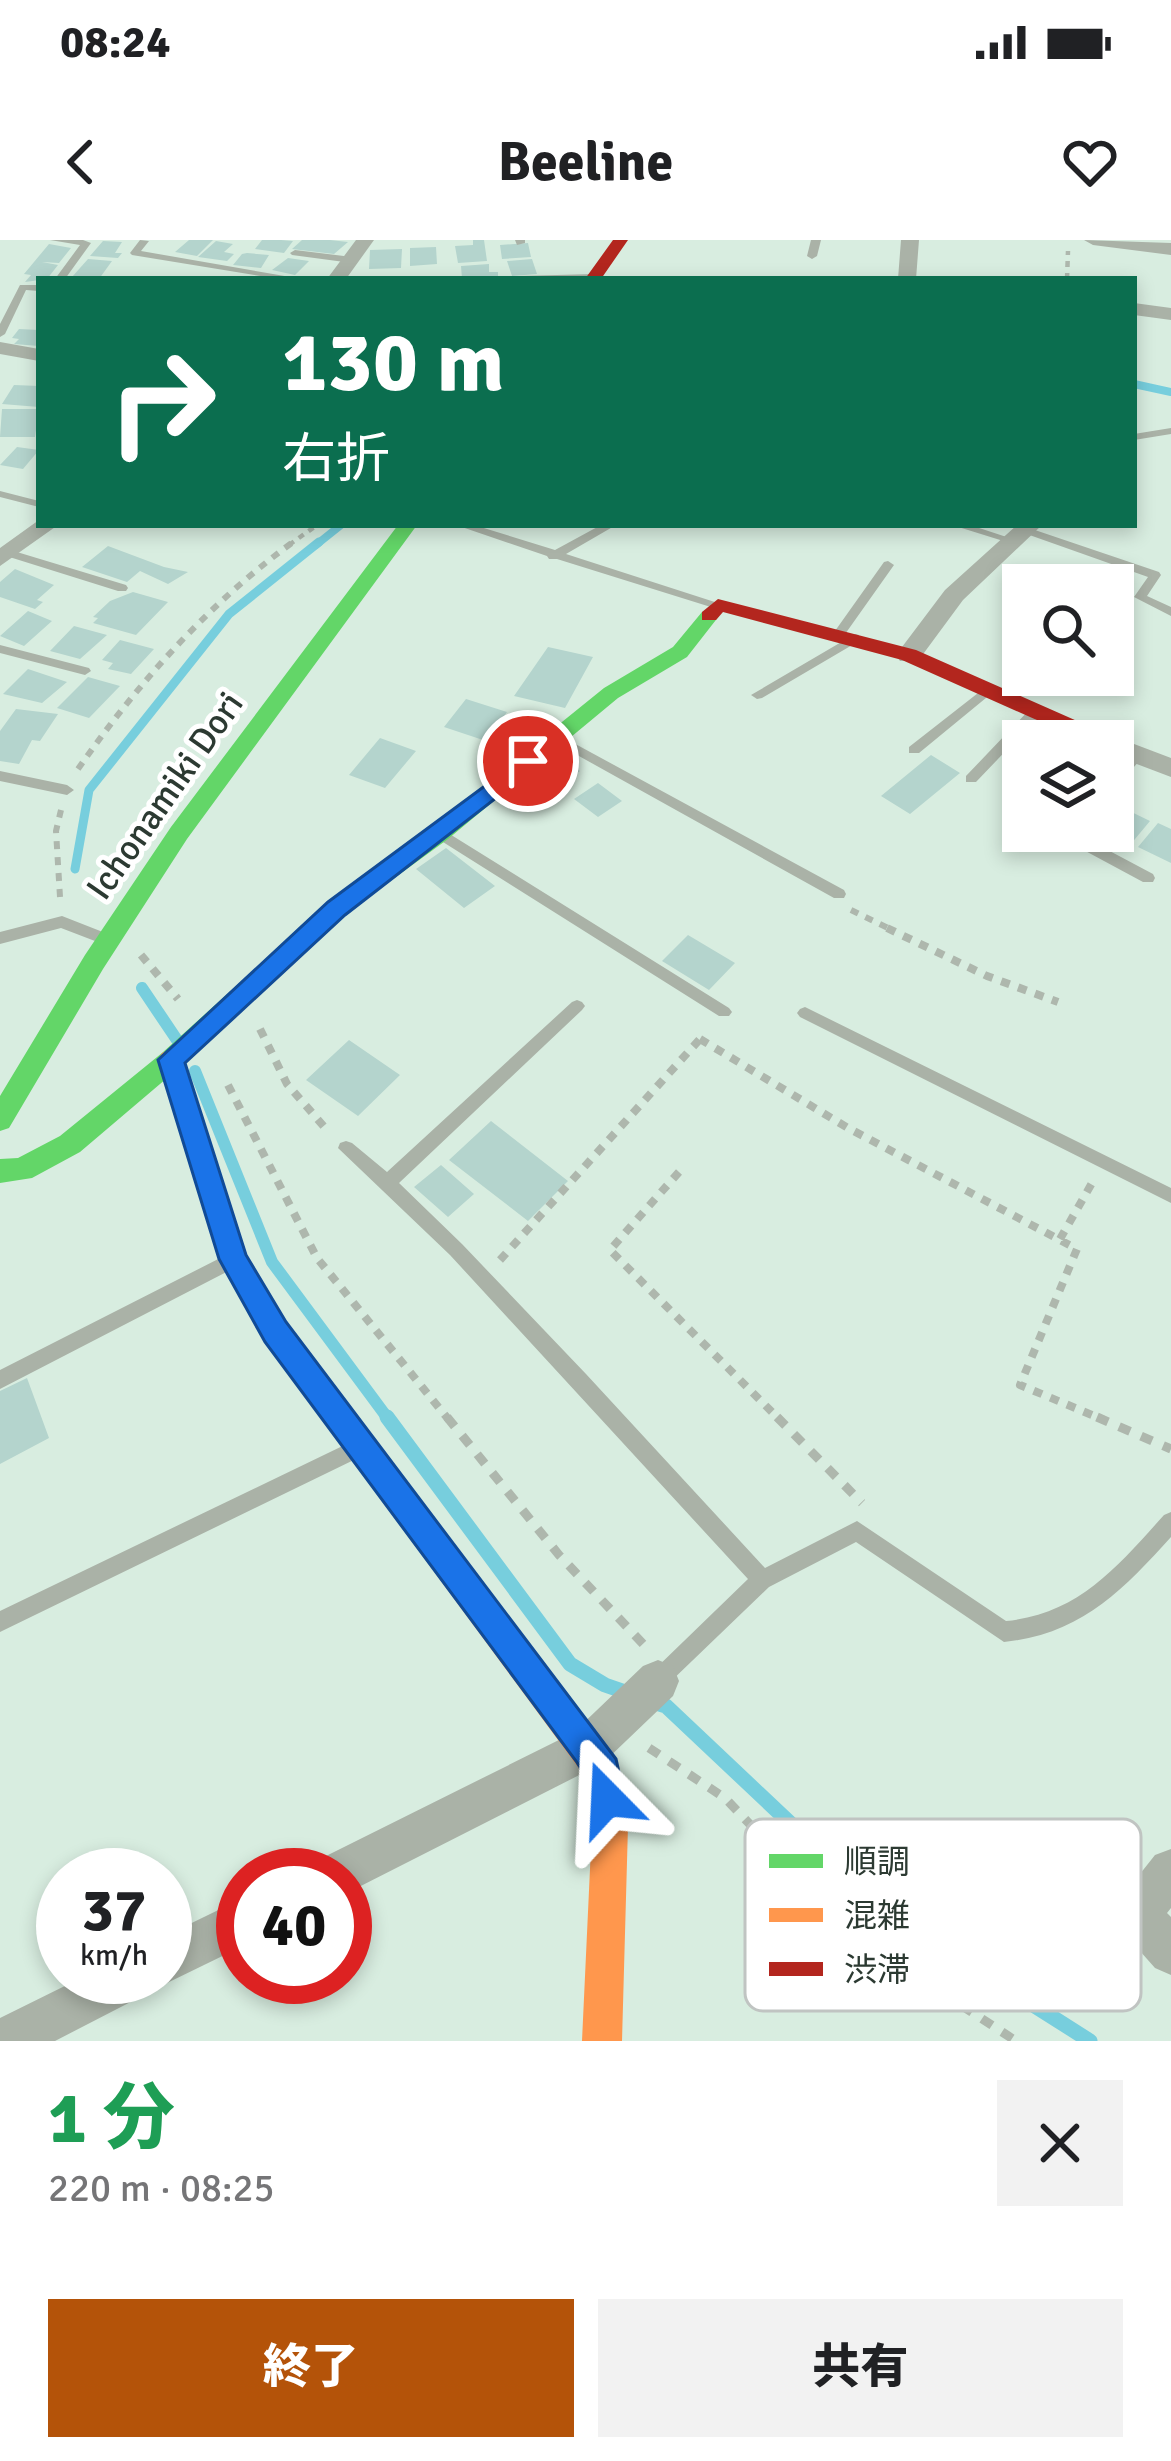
<!DOCTYPE html>
<html lang="ja">
<head>
<meta charset="utf-8">
<style>
  :root { --surface:#fff; --page:#f2f2f2; --text:#202124; --muted:#757577; --accent:#b45309 }
  body { margin:0; font-family:Signika,"Noto Sans JP",sans-serif; background:var(--page); color:var(--text); height:100vh; display:flex; flex-direction:column; font-size:45px; white-space:nowrap }
  * { box-sizing:border-box; margin:0 }
  p { font-size:39px; color:var(--muted) }
  .icon { flex:none; width:66px; height:66px; fill:none; stroke:currentColor; stroke-width:2; stroke-linecap:round; stroke-linejoin:round }
  .map { position:relative; height:1801px; overflow:hidden }
  .details { display:flex; flex-direction:column; background:var(--surface); flex:1 }
  .details>* { flex:none }
  .top-card { position:absolute; left:36px; top:36px; width:1101px; height:252px; border-radius:0px; box-shadow:0 6px 18px #0003; background:#0b6e4f; color:#fff; overflow:hidden }
  .fabs { position:absolute; left:1002px; top:324px; display:grid; gap:24px }
  .fabs a { display:grid; place-items:center; width:132px; height:132px; border-radius:0px; background:var(--surface); box-shadow:0 6px 18px #0003; font-size:60px }
  .speed { position:absolute; left:36px; top:1608px; display:flex; gap:24px; font-size:60px; font-weight:700; text-align:center }
  .speed>* { display:grid; place-content:center; width:156px; height:156px; border-radius:50%; background:var(--surface); box-shadow:0 6px 18px #0003; line-height:1 }
  .speed small { font-size:30px; font-weight:400 }
  .speed .limit { border:18px solid #d22; background:#fff; color:#111 }
  .pin { position:absolute; display:grid; place-items:center; width:102px; height:102px; color:#fff; margin:-51px; border:6px solid #fff; border-radius:50%; box-shadow:0 3px 12px #0007 }
  .me { position:absolute; width:132px; margin:-66px; rotate:339deg; stroke-linejoin:round; filter:drop-shadow(0 0 9px #0008) }
  .turn { display:flex; align-items:center; gap:42px; height:252px; padding:0 48px; font-size:54px }
  .turn .icon { width:156px; height:156px; stroke-width:2.5 }
  .turn b { display:block; font-size:84px; line-height:102px }
  .round { display:grid; place-items:center; flex:none; width:126px; height:126px; border-radius:0px; background:var(--page) }
  .overview { display:flex; align-items:center; justify-content:space-between; height:204px; padding:0 48px }
  h1 { font-size:72px; font-weight:800; line-height:90px; color:#1e9e55 }
  .button { display:flex; gap:24px; margin-top:auto; padding:24px 48px }
  .button a { flex:1; height:138px; border-radius:0px; background:var(--accent); color:#fff; font-size:48px; font-weight:800; line-height:138px; text-align:center }
  .button a+a { background:var(--page); color:var(--text) }
  .status { display:flex; justify-content:space-between; align-items:center; height:84px; padding:0 60px; background:var(--surface); direction:ltr }
  .status svg { height:33px; fill:currentColor }
  header { display:flex; justify-content:space-between; align-items:center; height:156px; padding:0 48px; background:var(--surface); font-size:54px; font-weight:800 }
  .map>svg:first-child { display:block }
  .lines { fill:none; stroke-linecap:round; stroke-linejoin:round }
  .stream-far3 { stroke:#77cedd; stroke-width:8 }
  .stream-far2 { stroke:#77cedd; stroke-width:9 }
  .stream-far1 { stroke:#77cedd; stroke-width:12 }
  .stream { stroke:#77cedd; stroke-width:15 }
  .building { fill:#b4d4cd }
  .path-far3 { stroke:#aeb7ad; stroke-width:4.5; stroke-dasharray:6 6; stroke-linecap:butt }
  .path-far2 { stroke:#aeb7ad; stroke-width:6; stroke-dasharray:8 8; stroke-linecap:butt }
  .path-far1 { stroke:#aeb7ad; stroke-width:8; stroke-dasharray:9 9; stroke-linecap:butt }
  .path { stroke:#aeb7ad; stroke-width:9; stroke-dasharray:12 12; stroke-linecap:butt }
  .lane { fill:#aab2a7; fill-rule:evenodd }
  .street { fill:#aab2a7; fill-rule:evenodd }
  .fast { fill:#63d668; fill-rule:evenodd }
  .slow { fill:#ff974d; fill-rule:evenodd }
  .jam { fill:#b3261e; fill-rule:evenodd }
  .route { fill:#1a73e8; stroke:#114b97; stroke-width:3 }
  .labels { text-anchor:middle; stroke-width:10; stroke-linejoin:round; paint-order:stroke }
  .street-label { font-size:36px; fill:#2c3a32; stroke:#fff }
  .key { fill:#fff; stroke:#c0c4c2; stroke-width:3 }
  .key-label { font-size:33px; fill:#2c3a32 }
</style>
</head>
<body>
<div class="status"><b>08:24</b><svg viewBox="0 0 49 12"><path d="M0 12V9h3v3zM5 12V6h3v6zM10 12V3h3v9zM15 12V0h3v12zM26 1h20v11H26zM47 4h2v5h-2z"/></svg></div>
<header><svg class="icon" aria-label="back" viewBox="0 0 24 24"><path d="M15 5l-7 7 7 7"/></svg>Beeline<svg class="icon" aria-label="heart" viewBox="0 0 24 24"><path d="M12 20l-8-8c-3-5 5-10 8-4 3-6 11-1 8 4z"/></svg></header>
<div class="map">
<svg width="1171" height="1801" viewBox="0 0 1171 1801">
  <rect width="100%" height="100%" fill="#d8ede0"/>
  <g class="lines">
    <path class="stream-far3" d="M1134,144l37,8
      M316,305l25,-20"/>
    <path class="stream-far2" d="M75,629l14,-79 140,-176 90,-72"/>
    <path class="stream-far1" d="M142,748l37,55
      M195,831l77,191 117,158"/>
    <path class="stream" d="M387,1177l183,247 35,21 29,10
      M653,1462l13,4 213,201 211,134"/>
  </g>
  <path class="building" d="M189,0h24l-16,16 -22,-4z
    M262,0h19l12,1 -9,12 -29,-4z
    M302,0h28l18,2 -14,12 -42,-5z
    M473,0h11l3,21 -29,2 -3,-17 18,-1z
    M103,1l19,1 -7,11h7l-4,5 -28,-2z
    M216,1l17,3 -9,8 10,2 -7,7 -29,-4z
    M528,3l3,14 -29,2 -2,-14z
    M49,4l22,4 -12,15 -17,-1 16,3 -11,14 -22,3 6,-7 -7,-1z
    M436,7l1,17 -27,2v-18z
    M402,9l-1,19 -32,1 1,-19z
    M242,14l5,-1 22,2 -8,13 -28,-3z
    M288,18l21,3 -14,14 -23,-5z
    M88,19l24,2 -13,18 -27,-2z
    M532,19l5,15 -25,2 -5,-15z
    M489,24v8h9v5l-36,2 -1,-13z
    M19,89l20,1v16l-25,-2 5,-5 -7,-1z
    M14,145l25,1v21l-37,-3z
    M2,169h37l-4,28h-35z
    M17,207l22,3 -16,19 -23,-4z
    M108,306l56,21 24,5 -20,12 -28,-13 -13,11 -45,-15z
    M15,329l39,16 -17,15 6,2 -8,7 -35,-12v-15z
    M133,352l35,10 -32,33 -43,-12 5,-5 -5,-1 17,-16z
    M28,371l24,10 -28,25 -24,-10z
    M74,386l33,9 -27,24 -30,-8z
    M120,400l34,9 -23,25 -23,-5 5,-6 -11,-3z
    M548,407l45,10 -28,51 -51,-12z
    M28,429l39,13 -25,21 -39,-9z
    M88,437l32,9 -31,32 -32,-10z
    M466,459l41,13 -21,29 -42,-14z
    M16,469l42,5 -18,27 -8,-1 -13,24 -19,-3v-30z
    M380,498l36,13 -31,37 -36,-13z
    M931,515l29,18 -50,41 -29,-18z
    M559,516l21,15 -23,16 -21,-15z
    M598,543l24,18 -24,16 -24,-18z
    M1115,564l35,17 -20,24 -27,-14h10z
    M1158,583l13,6v34l-33,-16z
    M446,608l49,38 -31,22 -48,-39z
    M688,695l47,28 -26,27 -47,-29z
    M349,800l51,35 -42,41 -52,-36z
    M491,881l77,60 -40,40 -79,-61z
    M441,925l33,29 -26,23 -34,-30z
    M27,1138l22,60 -49,26v-73z"/>
  <g class="lines">
    <path class="path-far3" d="M1067,39l1,-28
      M289,305l28,-20"/>
    <path class="path-far2" d="M78,529c60,-86 130,-165 215,-227
      M60,657l-4,-66 5,-21
      M851,670l43,21"/>
    <path class="path-far1" d="M887,688l100,48 71,26
      M141,715l37,44
      M260,789l27,55 40,46
      M700,799l148,89 229,121 -57,136 84,35
      M228,845l89,173 132,162
      M679,932l-69,78 170,170
      M1060,999l32,-56
      M500,1020l200,-221"/>
    <path class="path" d="M447,1177l112,138 87,92
      M777,1177l85,86
      M1097,1177l74,32
      M649,1508l76,50 133,140 158,103"/>
    <path class="lane" d="M50,0h33l8,3 -26,36h-10l25,-34z
      M140,0l9,1 -8,10 161,28h-23l-147,-24 -2,-2z
      M515,0h10v3l-8,2z
      M811,0h10l-4,16 -5,3 -5,-3z
      M295,10l57,7 5,3 -5,3 -60,-8 -2,-2z
      M595,34l3,1v4h-84l5,-3z
      M20,45h19v6l-13,-1 -21,44 -5,3v-13z
      M1171,188v6l-37,6v-6z
      M0,251l39,10v6l-39,-10z
      M456,285h18l81,25 46,-25h15l-50,29 158,51 -2,3h-8l-157,-49h-8l-2,-3z
      M952,285h18l49,16 -6,3z
      M1021,288h8l130,44 2,3 -14,21 24,11v9l-37,-19 14,-20 -127,-45z
      M7,309l119,36 2,3 -2,3h-8l-115,-36v-4z
      M888,321l6,4 -51,72h-8v-6l49,-69z
      M855,394l4,1v6l-97,57 -5,1 -6,-4z
      M0,405l89,23 2,3 -6,4 -85,-22z
      M987,446l6,4 -1,3 -73,60h-10v-6z
      M1036,467l5,1v6l-65,68h-10v-6l65,-68z
      M557,494l287,156 2,4 -2,4h-10l-282,-157 -2,-3z
      M1136,511l5,2v6l-23,26 -5,2v-14l18,-20z
      M0,531l67,14 7,5 -7,5 -67,-14z
      M440,588l289,180 3,4 -3,4h-10l-284,-179v-8z
      M1073,591h14l2,9 64,34 2,4 -2,4h-10l-65,-35z
      M62,676l51,20 2,4 -7,6 -47,-18 -61,16v-12z
      M577,760l5,2 3,4 -3,4 -183,173 63,61 124,130 179,194 92,-47 149,100c73,-7 112,-55 158,-106l7,-3v25c-49,54 -90,97 -167,105l-148,-100 -87,45 -103,99 -7,3 -7,-3 -3,-7 3,-7 96,-93 -298,-324 -112,-107 2,-5 6,-2 6,2 35,29 185,-170z
      M805,767l366,181v15l-371,-186 -3,-4 3,-4z
      M234,1011l6,2 3,6 -3,6 -240,124v-19z
      M355,1200l7,2 3,7 -3,7 -362,176v-21z"/>
    <path class="street" d="M356,0h18l-28,39h-19z
      M901,0h18l-3,39h-18z
      M1084,0l87,3v12l-78,-10z
      M1134,63l37,5v12l-37,-5z
      M0,102l39,7v12l-39,-7z
      M39,280v5h19l-58,41v-18z
      M1017,285h25l-79,75 -45,61h-18l-4,-6 49,-65z
      M1113,496l58,22v19l-58,-22v-14h-11z
      M658,1420l15,6 6,15 -6,15 -70,67 -258,131v-19h-31l6,-16 253,-126 70,-67z
      M1094,1603l16,6 26,30 19,-24 16,-6v59l-4,5 4,4v58l-16,-7 -77,-87 -6,-16 6,-16z
      M243,1658v48l-78,38 -11,-4 -6,13 -93,48h-55v-23l83,-41h82v-41z"/>
    <path class="fast" d="M398,285h19l-230,314 -84,130 -94,159 -9,3v-35l85,-141 86,-128z
      M709,370l10,6 -32,41 -69,41 -170,141 -103,75 -165,153 -100,85 -48,26 -32,5v-24l18,-1 42,-22 102,-83 167,-151 103,-75 172,-139 69,-41 29,-35z"/>
    <path class="slow" d="M171,809l9,4 4,7 63,195 38,67 331,436 12,68 -6,215h-40l10,-215 -6,-48 -321,-436 -45,-83 -62,-199 4,-7z"/>
    <path class="jam" d="M613,0h15l-27,39h-16z
      M718,359l198,51 195,86 3,5h-30l-182,-81 -179,-48 -7,8h-14v-8z"/>
  </g>
  <path class="route" d="M528,514l8,2v11l-191,148 -160,148 61,192 40,67 330,437 9,40 -5,13 -13,5 -13,-5 -8,-35 -10,-16 -311,-419 -46,-83 -61,-199 170,-158z"/>
  <g class="labels">
    <g class="street-label">
      <text transform="translate(164 555) rotate(-55)" y="13">Ichonamiki Dori</text>
    </g>
  </g>
  <rect x="745" y="1579" width="396" height="192" rx="18" class="key"/>
  <rect x="769" y="1614" width="54" height="14" fill="#63d668"/>
  <rect x="769" y="1668" width="54" height="14" fill="#ff974d"/>
  <rect x="769" y="1722" width="54" height="14" fill="#b3261e"/>
  <g class="key-label">
    <text x="844" y="1633">順調</text>
    <text x="844" y="1687">混雑</text>
    <text x="844" y="1741">渋滞</text>
  </g>
</svg>
<div class="fabs">
<a><svg class="icon" aria-label="search" viewBox="0 0 24 24"><circle cx="10" cy="10" r="6"/><path d="M15 15l6 6"/></svg></a>
<a><svg class="icon" aria-label="layers" viewBox="0 0 24 24"><path d="M12 4l9 5-9 5-9-5zM3 14l9 5 9-5"/></svg></a>
</div>
<div class="speed"><div>37<small>km/h</small></div><div class="limit">40</div></div>
<div class="pin" style="left:528px;top:521px;background:#d93025"><svg class="icon" aria-label="arrive" viewBox="0 0 24 24"><path d="M6 21V4h12l-3 4 3 4H6"/></svg></div>
<svg class="me" style="left:607px;top:1559px" viewBox="-20 -20 40 40"><path d="M0-17L14 15 0 8-14 15z" fill="#1a73e8" stroke="#fff" stroke-width="4"/></svg>
<div class="top-card">
<div class="turn"><svg class="icon" aria-label="right" viewBox="0 0 24 24"><path d="M7 20v-9h11M14 6l5 5-5 5"/></svg><div><b>130 m</b>右折</div></div>
</div>
</div>
<section class="details">
<div class="overview"><div><h1>1 分</h1><p>220 m · 08:25</p></div><a class="round"><svg class="icon" aria-label="close" viewBox="0 0 24 24"><path d="M6 6l12 12M18 6L6 18"/></svg></a></div>
<div class="button"><a>終了</a><a>共有</a></div>
</section>
</body>
</html>
